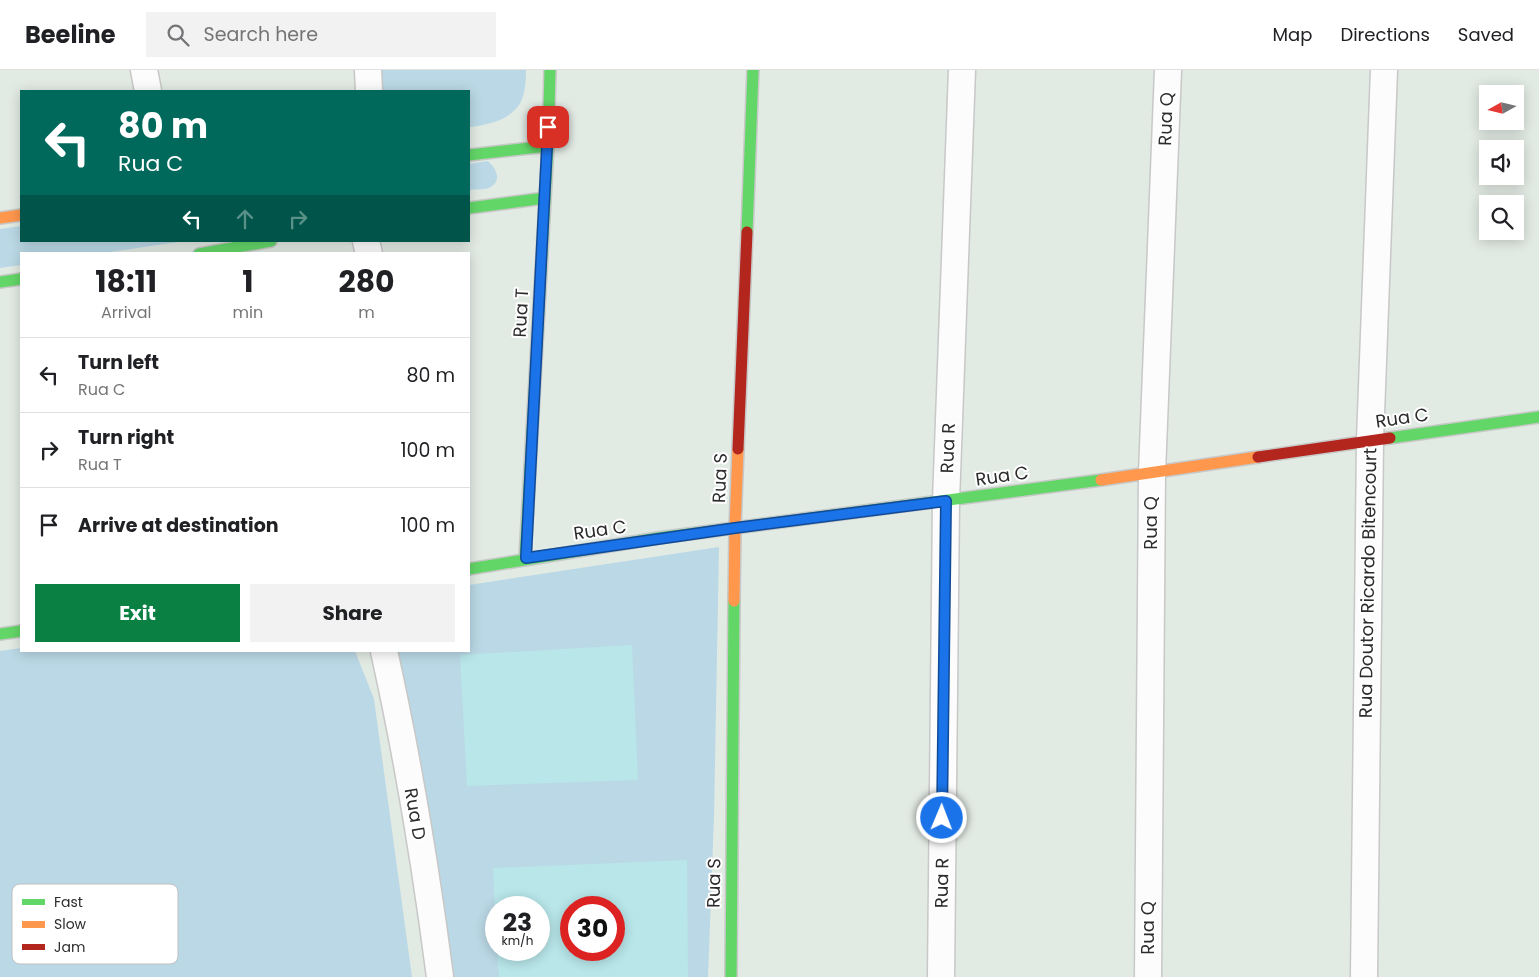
<!DOCTYPE html>
<html lang="en">
<head>
<meta charset="utf-8">
<style>
  :root { --surface:#fff; --page:#f2f2f2; --text:#202124; --muted:#757577; --line:#e0e0e0; --accent:#0b8043 }
  body { margin:0; font-family:Poppins,sans-serif; background:var(--page); color:var(--text); height:100vh; display:flex; flex-direction:column; font-size:19px; white-space:nowrap }
  * { box-sizing:border-box; margin:0 }
  p { font-size:16px; color:var(--muted) }
  .icon { flex:none; width:28px; height:28px; fill:none; stroke:currentColor; stroke-width:2; stroke-linecap:round; stroke-linejoin:round }
  .map { position:relative; flex:1; overflow:hidden }
  .sheet { position:absolute; left:20px; top:182px; width:450px; height:400px; display:flex; flex-direction:column; background:var(--surface); border-radius:0px; box-shadow:0 2px 12px #0003 }
  .sheet>* { flex:none }
  .guide { position:absolute; left:20px; top:20px; width:450px; height:152px; border-radius:0px; box-shadow:0 2px 12px #0003; background:#00695c; color:#fff; overflow:hidden }
  .needle { width:32px; rotate:262deg }
  .tools { position:absolute; left:1479px; top:15px; display:grid; gap:10px }
  .tools a { display:grid; place-items:center; width:45px; height:45px; border-radius:0px; background:var(--surface); box-shadow:0 2px 12px #0003; font-size:25px }
  .speed { position:absolute; left:485px; top:826px; display:flex; gap:10px; font-size:25px; font-weight:700; text-align:center }
  .speed>* { display:grid; place-content:center; width:65px; height:65px; border-radius:50%; background:var(--surface); box-shadow:0 2px 12px #0003; line-height:1 }
  .speed small { font-size:12px; font-weight:400 }
  .speed .limit { border:8px solid #d22; background:#fff; color:#111 }
  .pin { position:absolute; display:grid; place-items:center; width:42px; height:42px; color:#fff; margin:-21px; border-radius:10px; box-shadow:0 2px 8px #0006 }
  .me { position:absolute; width:55px; margin:-28px; rotate:1deg; stroke-linejoin:round; filter:drop-shadow(0 0 4px #0008) }
  .turn { display:flex; align-items:center; gap:18px; height:105px; padding:0 15px; font-size:22px }
  .turn .icon { width:65px; height:65px; stroke-width:2.5 }
  .turn b { display:block; font-size:35px; line-height:42px }
  .lanes { display:flex; align-items:center; height:48px; padding:0 15px; background:#0003; justify-content:center; gap:25px; direction:ltr }
  .lanes .off { opacity:.35 }
  .eta { display:flex; justify-content:space-evenly; align-items:center; height:85px; text-align:center }
  .eta b { font-size:30px; font-weight:700; line-height:35px }
  .cta { display:flex; gap:10px; margin-top:auto; padding:10px 15px }
  .cta a { flex:1; height:58px; border-radius:0px; background:var(--accent); color:#fff; font-size:20px; font-weight:700; line-height:58px; text-align:center }
  .cta a+a { background:var(--page); color:var(--text) }
  ul { padding:0; list-style:none }
  li { display:flex; align-items:center; gap:15px; height:75px; padding:0 15px; border-top:1px solid var(--line) }
  li div { flex:1 }
  li b { display:block; font-size:19px }
  li em { font-style:normal }
  header { display:flex; align-items:center; gap:30px; box-sizing:border-box; height:70px; padding:0 25px; background:var(--surface); border-bottom:1px solid var(--line) }
  header strong { font-size:24px }
  nav { display:flex; gap:28px; margin-inline-start:auto; font-size:18px }
  .search { width:350px; height:45px; background:var(--page); display:flex; align-items:center; gap:12px; box-sizing:border-box; padding:0 18px; border-radius:0px; color:var(--muted); font-size:19px }
  .map>svg:first-child { display:block }
  .green { fill:#bad8e5; fill-rule:evenodd }
  .pitch { fill:#b8e6e9; fill-rule:evenodd }
  .lines { fill:none; stroke-linecap:round; stroke-linejoin:round }
  .street-casing { stroke:#c7c8c7; stroke-width:29 }
  .fast-casing { stroke:#c7c8c7; stroke-width:14 }
  .slow-casing { stroke:#c7c8c7; stroke-width:14 }
  .jam-casing { stroke:#c7c8c7; stroke-width:14 }
  .street { stroke:#fbfcfb; stroke-width:26 }
  .fast { stroke:#63d668; stroke-width:11 }
  .slow { stroke:#ff974d; stroke-width:11 }
  .jam { stroke:#b3261e; stroke-width:11 }
  .route-casing { stroke:#114b97; stroke-width:12 }
  .route { stroke:#1a73e8; stroke-width:9 }
  .labels { text-anchor:middle; stroke-width:4; stroke-linejoin:round; paint-order:stroke }
  .street-label { font-size:18px; fill:#2c2c2c; stroke:#fff }
  .key { fill:#fff; stroke:#c0c0c0; stroke-width:1 }
  .key-label { font-size:14px; fill:#2c2c2c }
</style>
</head>
<body>
<header>
<strong>Beeline</strong>
<div class="search"><svg class="icon" aria-label="search" viewBox="0 0 24 24"><circle cx="10" cy="10" r="6"/><path d="M15 15l6 6"/></svg>Search here</div>
<nav><a>Map</a><a>Directions</a><a>Saved</a></nav>
</header>
<div class="map">
<svg width="1539" height="907" viewBox="0 0 1539 907">
  <rect width="100%" height="100%" fill="#e2eae4"/>
  <path class="green" d="M374,0h152c0,10 -1,27 -7,35 -11,16 -33,20 -50,22v-36h-95z
    M488,91c8,7 15,20 1,27 -5,2 -14,1 -20,2v-26z
    M21,156v15h164l-88,13h-76v11l-21,3v-39z
    M719,477l-5,269 -6,161h-257l-61,-326h79v-66zM496,838h43v42h-43zM571,838h43v42h-43z
    M21,578v3h334l19,48 38,278h-412v-326z"/>
  <path class="pitch" d="M632,575l6,135 -171,6 -7,-131z
    M687,790l1,117h-189l-2,-27h42v-42h-43v27l-3,-67zM571,838h43v42h-43z"/>
  <g class="lines">
    <g class="street-casing">
      <path id="street" d="M144,0l4,21
        M368,0l1,21
        M366,171l3,13
        M384,581c24,108 42,217 56,326
        M941,907l5,-476 16,-431
        M1148,907l4,-504 16,-403
        M1364,907l6,-537 14,-370"/>
    </g>
    <g class="fast-casing">
      <path id="fast" d="M469,85l79,-9
        M469,138l76,-10
        M747,162l6,-162
        M199,184l72,-13
        M0,212l21,-3
        M1390,368l149,-21
        M525,488l23,-412 2,-76
        M469,499l189,-31 443,-58
        M0,564l21,-3
        M731,907l3,-376"/>
    </g>
    <g class="slow-casing">
      <path id="slow" d="M0,148l21,-3
        M1101,410l157,-23
        M734,531l1,-73 3,-79"/>
    </g>
    <g class="jam-casing">
      <path id="jam" d="M738,379l9,-217
        M1258,387l132,-19"/>
    </g>
    <use href="#street" class="street"/>
    <use href="#fast" class="fast"/>
    <use href="#slow" class="slow"/>
    <use href="#jam" class="jam"/>
  </g>
  <g class="lines">
    <g class="route-casing">
      <path id="route" d="M548,57l-22,431 209,-30 211,-27 -4,317"/>
    </g>
    <use href="#route" class="route"/>
  </g>
  <g class="labels">
    <g class="street-label">
      <text transform="translate(1166 49) rotate(-88)" y="6">Rua Q</text>
      <text transform="translate(521 243) rotate(-87)" y="6">Rua T</text>
      <text transform="translate(1402 348) rotate(-8)" y="6">Rua C</text>
      <text transform="translate(948 378) rotate(-88)" y="6">Rua R</text>
      <text transform="translate(1002 406) rotate(-8)" y="6">Rua C</text>
      <text transform="translate(720 408) rotate(-88)" y="6">Rua S</text>
      <text transform="translate(1151 453) rotate(-90)" y="6">Rua Q</text>
      <text transform="translate(600 460) rotate(-8)" y="6">Rua C</text>
      <text transform="translate(1368 513) rotate(-89)" y="6">Rua Doutor Ricardo Bitencourt</text>
      <text transform="translate(415 744) rotate(80)" y="6">Rua D</text>
      <text transform="translate(714 813) rotate(-89)" y="6">Rua S</text>
      <text transform="translate(942 813) rotate(-89)" y="6">Rua R</text>
      <text transform="translate(1148 858) rotate(-90)" y="6">Rua Q</text>
    </g>
  </g>
  <rect x="12" y="814" width="166" height="80" rx="8" class="key"/>
  <rect x="22" y="829" width="23" height="6" fill="#63d668"/>
  <rect x="22" y="851" width="23" height="7" fill="#ff974d"/>
  <rect x="22" y="874" width="23" height="6" fill="#b3261e"/>
  <g class="key-label">
    <text x="54" y="837">Fast</text>
    <text x="54" y="859">Slow</text>
    <text x="54" y="882">Jam</text>
  </g>
</svg>
<div class="tools">
<a><svg class="needle" viewBox="-14 -14 28 28"><path d="M0-13l5 13h-10z" fill="#e53935"/><path d="M0 13l5-13h-10z" fill="#757577"/></svg></a>
<a><svg class="icon" aria-label="sound" viewBox="0 0 24 24"><path d="M4 9h4l5-4v14l-5-4H4zM17 9q2 3 0 6"/></svg></a>
<a><svg class="icon" aria-label="search" viewBox="0 0 24 24"><circle cx="10" cy="10" r="6"/><path d="M15 15l6 6"/></svg></a>
</div>
<div class="speed"><div>23<small>km/h</small></div><div class="limit">30</div></div>
<div class="pin" style="left:548px;top:57px;background:#d93025"><svg class="icon" aria-label="arrive" viewBox="0 0 24 24"><path d="M6 21V4h12l-3 4 3 4H6"/></svg></div>
<svg class="me" style="left:942px;top:748px" viewBox="-20 -20 40 40"><circle r="17" fill="#1a73e8" stroke="#fff" stroke-width="3"/><path d="M0-11L8 9 0 5-8 9z" fill="#fff"/></svg>
<div class="guide">
<div class="turn"><svg class="icon" aria-label="left" viewBox="0 0 24 24"><path d="M17 20v-9H6M10 6l-5 5 5 5"/></svg><div><b>80 m</b>Rua C</div></div>
<div class="lanes"><svg class="icon" aria-label="left" viewBox="0 0 24 24"><path d="M17 20v-9H6M10 6l-5 5 5 5"/></svg><svg class="icon off" aria-label="ahead" viewBox="0 0 24 24"><path d="M12 20V5M6 11l6-6 6 6"/></svg><svg class="icon off" aria-label="right" viewBox="0 0 24 24"><path d="M7 20v-9h11M14 6l5 5-5 5"/></svg></div>
</div>
<section class="sheet">
<div class="eta">
<div><b>18:11</b><p>Arrival</p></div>
<div><b>1</b><p>min</p></div>
<div><b>280</b><p>m</p></div>
</div>
<ul>
<li><svg class="icon" aria-label="left" viewBox="0 0 24 24"><path d="M17 20v-9H6M10 6l-5 5 5 5"/></svg><div><b>Turn left</b><p>Rua C</p></div><em>80 m</em></li>
<li><svg class="icon" aria-label="right" viewBox="0 0 24 24"><path d="M7 20v-9h11M14 6l5 5-5 5"/></svg><div><b>Turn right</b><p>Rua T</p></div><em>100 m</em></li>
<li><svg class="icon" aria-label="arrive" viewBox="0 0 24 24"><path d="M6 21V4h12l-3 4 3 4H6"/></svg><div><b>Arrive at destination</b></div><em>100 m</em></li>
</ul>
<div class="cta"><a>Exit</a><a>Share</a></div>
</section>
</div>
</body>
</html>
